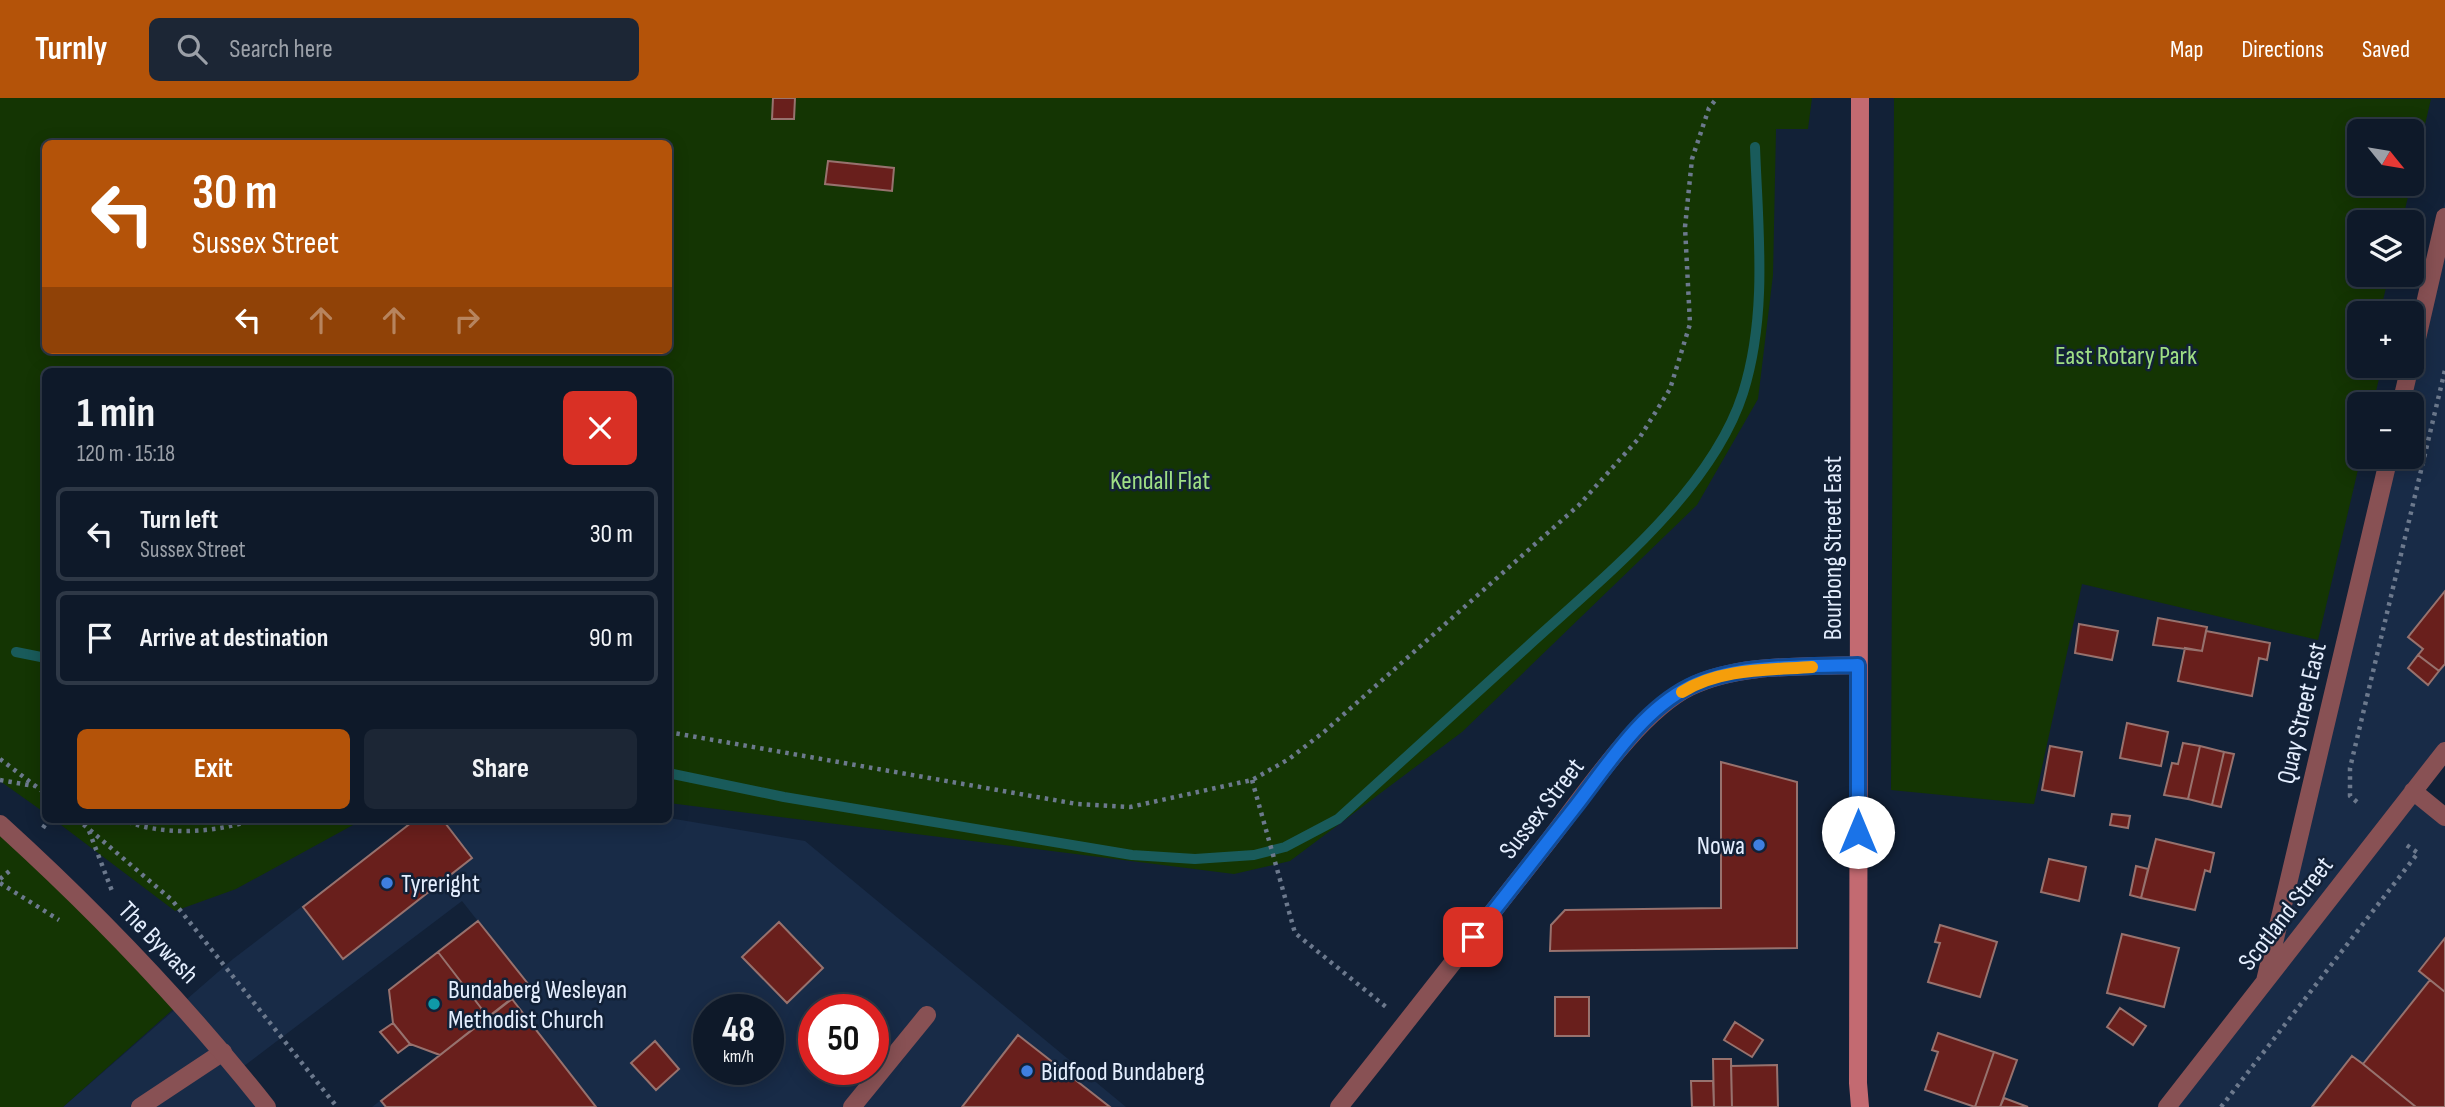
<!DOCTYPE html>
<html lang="en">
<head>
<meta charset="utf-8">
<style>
  :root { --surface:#0e1929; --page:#1c2635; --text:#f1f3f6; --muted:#9ba0a8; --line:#2e3846; --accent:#b45309 }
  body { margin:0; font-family:"Sofia Sans Condensed",sans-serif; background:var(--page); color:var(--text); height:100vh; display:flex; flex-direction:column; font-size:26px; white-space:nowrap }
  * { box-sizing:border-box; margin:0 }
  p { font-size:23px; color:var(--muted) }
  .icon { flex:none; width:38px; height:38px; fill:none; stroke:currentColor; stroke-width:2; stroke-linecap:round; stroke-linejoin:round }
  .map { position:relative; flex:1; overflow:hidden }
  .panel { position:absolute; left:42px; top:270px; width:630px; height:455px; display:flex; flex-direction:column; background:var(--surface); border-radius:10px; box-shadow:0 4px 18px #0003,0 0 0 2px var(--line) }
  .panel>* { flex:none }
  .guide { position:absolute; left:42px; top:42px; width:630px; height:214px; border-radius:10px; box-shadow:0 4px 18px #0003,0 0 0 2px var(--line); background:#b45309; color:#fff; overflow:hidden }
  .needle { width:46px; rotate:120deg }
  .controls { position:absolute; left:2347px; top:21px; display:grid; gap:14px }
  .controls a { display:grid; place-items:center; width:77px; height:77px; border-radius:10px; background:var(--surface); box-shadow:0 4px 18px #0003,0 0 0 2px var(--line); font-size:35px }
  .speed { position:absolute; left:693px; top:896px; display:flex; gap:14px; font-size:35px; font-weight:700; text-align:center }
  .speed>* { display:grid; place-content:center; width:91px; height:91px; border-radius:50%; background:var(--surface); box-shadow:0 4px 18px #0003,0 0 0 2px var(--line); line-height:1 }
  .speed small { font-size:18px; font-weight:400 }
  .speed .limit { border:10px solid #d22; background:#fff; color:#111 }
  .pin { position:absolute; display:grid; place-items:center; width:60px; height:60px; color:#fff; margin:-30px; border-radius:14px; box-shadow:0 4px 10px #0006 }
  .me { position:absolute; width:77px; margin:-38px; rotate:0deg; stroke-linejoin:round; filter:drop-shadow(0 0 5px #0008) }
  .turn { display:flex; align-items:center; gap:24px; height:147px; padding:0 35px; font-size:32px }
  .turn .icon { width:91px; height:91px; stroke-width:2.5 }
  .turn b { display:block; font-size:49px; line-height:60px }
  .lanes { display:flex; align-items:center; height:66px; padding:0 35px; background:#0003; justify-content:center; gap:35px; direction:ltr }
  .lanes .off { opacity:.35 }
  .round { display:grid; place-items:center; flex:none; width:74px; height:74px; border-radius:10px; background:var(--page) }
  .summary { display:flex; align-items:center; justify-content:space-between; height:119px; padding:0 35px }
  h1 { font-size:42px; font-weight:700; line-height:52px }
  .primary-button { display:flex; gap:14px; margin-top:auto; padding:14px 35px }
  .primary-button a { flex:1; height:80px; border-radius:10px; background:var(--accent); color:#fff; font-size:28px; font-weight:700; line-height:80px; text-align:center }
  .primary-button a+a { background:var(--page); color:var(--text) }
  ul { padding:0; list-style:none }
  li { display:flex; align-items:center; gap:21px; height:94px; margin:0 14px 10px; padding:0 21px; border:4px solid var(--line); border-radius:10px }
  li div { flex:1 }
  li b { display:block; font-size:26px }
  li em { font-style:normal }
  header { display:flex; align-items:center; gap:42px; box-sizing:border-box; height:98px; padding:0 35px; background:var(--accent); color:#fff }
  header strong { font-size:33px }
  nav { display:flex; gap:38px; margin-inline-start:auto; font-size:24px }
  .search { width:490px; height:63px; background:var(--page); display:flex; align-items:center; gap:18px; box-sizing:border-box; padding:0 24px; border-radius:10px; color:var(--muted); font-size:26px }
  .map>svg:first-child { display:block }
  .built { fill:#182b47; fill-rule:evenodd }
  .green { fill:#143503; fill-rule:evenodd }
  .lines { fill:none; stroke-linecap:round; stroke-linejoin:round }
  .stream { stroke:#195b5b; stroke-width:10 }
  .building { fill:#691f1c; stroke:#97726e; stroke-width:2 }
  .path { stroke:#6c798d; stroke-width:4.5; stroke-dasharray:3.5 5; stroke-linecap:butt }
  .service { stroke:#885154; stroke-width:18 }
  .minor { stroke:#885154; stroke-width:18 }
  .secondary { stroke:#c36a71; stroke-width:18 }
  .route-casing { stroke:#114b97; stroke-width:18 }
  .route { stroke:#1a73e8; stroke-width:12 }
  .slow { stroke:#f59e0b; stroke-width:12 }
  .shop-dot { fill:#3f7fe0; stroke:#122137; stroke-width:2.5 }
  .culture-dot { fill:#0f9aa8; stroke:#122137; stroke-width:2.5 }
  .labels { text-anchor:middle; stroke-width:5; stroke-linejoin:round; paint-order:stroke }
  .park-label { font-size:26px; fill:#9fdf85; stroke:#122137 }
  .street-label { font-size:26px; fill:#e4eefe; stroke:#122137 }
  .poi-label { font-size:26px; fill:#e4eefe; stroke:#122137; text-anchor:start }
</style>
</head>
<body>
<header>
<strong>Turnly</strong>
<div class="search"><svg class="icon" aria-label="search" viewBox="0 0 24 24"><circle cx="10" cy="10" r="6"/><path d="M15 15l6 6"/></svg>Search here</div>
<nav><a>Map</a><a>Directions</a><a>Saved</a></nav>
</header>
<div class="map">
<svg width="2445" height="1009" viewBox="0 0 2445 1009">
  <rect width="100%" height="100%" fill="#122137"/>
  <path class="built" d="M2445,103v548l-33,43 33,27v288h-280l99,-127 121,-523h27v-53h-15z
    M669,720l136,23 321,266h-754l156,-122 -66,-84 -222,168 29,38h-206l170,-148 183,-140zM709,912h59v59h-59zM814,912h59v59h-59z"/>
  <path class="green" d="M0,0h1812l-4,31h-32l-3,146 -15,124 -61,106 -235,227 -172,129 -56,13 -565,-71 -1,-432h-622l-1,442 -45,-32zM46,46h622v206h-622z
    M1894,0l537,1 -19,81v-49h-53v53h52l-9,38h-43v53h30l-9,38h-21v53h23l-9,38h-14l2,53 -43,183 -236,-56 -48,220 -143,-14z
    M53,721h311l-128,70 -61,22z
    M0,731l179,175 -116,103h-63z"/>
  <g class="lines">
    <path class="stream" d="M16,554l30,6
      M668,675l116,24 348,58 63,4 59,-4 31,-8 53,-28c63,-57 125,-114 188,-171 75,-69 185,-155 217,-255 25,-79 15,-164 12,-246"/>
  </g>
  <path class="building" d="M773,0h22l-1,21h-22z
    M828,63l66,7 -2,23 -67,-7z
    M2445,493v73l-6,7 -21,-16 5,-6 -15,-12z
    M2158,520l49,9 -5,24 -49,-6z
    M2079,526l39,7 -6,29 -37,-7z
    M2206,533l64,12 -3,17 -8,-2 -7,38 -74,-15 7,-33 17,3z
    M2418,557l21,16 -11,14 -20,-17z
    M2127,625l41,9 -7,34 -41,-8z
    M2183,645l17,3 -12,53 -24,-4 8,-32 6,1z
    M2050,648l32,6 -8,44 -32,-6z
    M2200,648l24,6 -12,53 -24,-6z
    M2224,654l10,2 -13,53 -9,-2z
    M1721,664l76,20v166l-247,3 1,-26 14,-15 156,-2z
    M2112,716l18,2 -2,12 -18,-3z
    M416,721h26l30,39 -129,101 -40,-52z
    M2156,741l58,14 -4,19 -5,-2 -10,40 -54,-12z
    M2049,761l37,8 -7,34 -38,-9z
    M2136,768l12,3 -7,29 -11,-3z
    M478,823l51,64 -41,32 -50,-65z
    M779,824l44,46 -36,35 -45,-46z
    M1940,827l57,17 -17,55 -52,-15 12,-39 -5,-1z
    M2122,836l57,14 -15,59 -57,-14z
    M2445,840v54l-26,-21z
    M438,854l50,65 -48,38 -30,-11 -17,-21 -4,-33z
    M2430,882l15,12v115h-29l-53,-43z
    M1555,899h34v39h-34z
    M512,901l84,108h-210l-5,-6z
    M2120,910l26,18 -13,19 -26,-18z
    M1735,924l28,18 -11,17 -28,-17z
    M393,925l17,21 -12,9 -18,-21z
    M1938,935l56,19 -19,55 -50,-17 13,-38 -6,-2z
    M1018,937l92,72h-148z
    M655,943l24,28 -23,21 -25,-27z
    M1994,954l23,8 -17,47h-25z
    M2352,958l11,8 53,43h-104z
    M1713,961h18l1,48h-18z
    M1777,967l1,42h-46l-1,-41z
    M1691,983h22l1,26h-22z
    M2004,1000l24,9h-28z"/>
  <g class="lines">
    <path class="path" d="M668,634l409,72 53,3 122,-27 37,-21 36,-28 254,-226 61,-68 30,-48 20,-65 -5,-97 7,-68 17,-51 8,-10
      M0,661l46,35
      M0,682l34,6
      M1252,682l43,153 91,74
      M2357,704l-7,-6v-28l95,-398
      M77,721l95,81 165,207
      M120,721c39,17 95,15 134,0
      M43,730l6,-9
      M89,733l23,60
      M0,781l12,-10
      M0,785l59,37
      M2221,1009l197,-254 -13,-9"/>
    <path class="service" d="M140,1009l83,-55"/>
    <path class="minor" d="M2412,262l33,-143
      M2401,306l9,-38
      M2413,693l32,26
      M0,726c97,88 186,181 267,283
      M2265,883l124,-524
      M852,1009l75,-92
      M1339,1009c71,-89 141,-179 211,-268 35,-45 89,-127 140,-152 49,-24 114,-20 168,-22
      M2167,1009l278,-356"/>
    <path class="secondary" d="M1860,1009l-2,-24 2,-985"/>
  </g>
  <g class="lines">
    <g class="route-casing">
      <path id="route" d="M1473,839c34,-43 68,-87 102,-130 32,-41 66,-96 114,-120 49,-24 115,-20 169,-22v167"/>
    </g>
    <use href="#route" class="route"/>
    <path class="slow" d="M1682,594c37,-24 88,-22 130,-25"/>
  </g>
  <g class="shop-dot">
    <circle cx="1759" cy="747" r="7"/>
    <circle cx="387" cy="785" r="7"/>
    <circle cx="1027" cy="973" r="7"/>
  </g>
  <circle class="culture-dot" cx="434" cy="906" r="7"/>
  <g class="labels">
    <g class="park-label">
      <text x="2126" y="266">East Rotary Park</text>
      <text x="1160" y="391">Kendall Flat</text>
    </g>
    <g class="street-label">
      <text transform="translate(1832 450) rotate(-90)" y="9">Bourbong Street East</text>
      <text transform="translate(2301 615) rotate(-77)" y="9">Quay Street East</text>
      <text transform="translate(1541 710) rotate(-52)" y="9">Sussex Street</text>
      <text transform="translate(2285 815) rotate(-52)" y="9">Scotland Street</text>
      <text transform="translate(159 844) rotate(46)" y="9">The Bywash</text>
    </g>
    <g class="poi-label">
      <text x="1745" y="756" text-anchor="end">Nowa</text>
      <text x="401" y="794">Tyreright</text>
      <text x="448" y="900">Bundaberg Wesleyan<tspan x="448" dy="30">Methodist Church</tspan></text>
      <text x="1041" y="982">Bidfood Bundaberg</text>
    </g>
  </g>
</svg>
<div class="controls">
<a><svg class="needle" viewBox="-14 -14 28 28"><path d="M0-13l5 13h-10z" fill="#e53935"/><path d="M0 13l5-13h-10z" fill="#9ba0a8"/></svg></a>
<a><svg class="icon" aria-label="layers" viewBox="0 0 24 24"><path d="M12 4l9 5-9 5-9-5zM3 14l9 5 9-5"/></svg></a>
<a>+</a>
<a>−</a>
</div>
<div class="speed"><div>48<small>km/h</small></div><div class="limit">50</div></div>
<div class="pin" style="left:1473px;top:839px;background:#d93025"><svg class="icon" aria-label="arrive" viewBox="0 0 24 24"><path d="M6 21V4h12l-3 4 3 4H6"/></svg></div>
<svg class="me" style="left:1858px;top:734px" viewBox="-20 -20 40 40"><circle r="19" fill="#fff"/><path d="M0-13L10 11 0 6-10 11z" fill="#1a73e8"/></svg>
<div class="guide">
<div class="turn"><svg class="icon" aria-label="left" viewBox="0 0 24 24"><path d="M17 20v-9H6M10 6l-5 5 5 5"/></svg><div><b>30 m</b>Sussex Street</div></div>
<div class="lanes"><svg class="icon" aria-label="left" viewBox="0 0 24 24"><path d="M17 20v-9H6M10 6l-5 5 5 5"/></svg><svg class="icon off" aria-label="ahead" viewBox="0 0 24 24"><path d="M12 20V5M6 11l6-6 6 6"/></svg><svg class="icon off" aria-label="ahead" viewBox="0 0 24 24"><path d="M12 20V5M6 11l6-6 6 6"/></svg><svg class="icon off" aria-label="right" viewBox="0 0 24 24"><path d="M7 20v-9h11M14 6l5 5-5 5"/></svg></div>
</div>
<section class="panel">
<div class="summary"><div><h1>1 min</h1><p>120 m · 15:18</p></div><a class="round" style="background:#d93025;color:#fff"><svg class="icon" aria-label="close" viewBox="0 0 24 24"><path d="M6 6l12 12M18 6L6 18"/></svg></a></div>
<ul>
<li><svg class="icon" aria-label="left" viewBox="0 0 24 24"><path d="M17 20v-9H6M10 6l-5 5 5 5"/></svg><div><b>Turn left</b><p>Sussex Street</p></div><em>30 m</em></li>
<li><svg class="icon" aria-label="arrive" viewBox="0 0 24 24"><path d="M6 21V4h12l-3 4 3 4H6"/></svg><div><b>Arrive at destination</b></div><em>90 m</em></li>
</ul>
<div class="primary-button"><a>Exit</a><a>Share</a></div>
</section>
</div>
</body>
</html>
